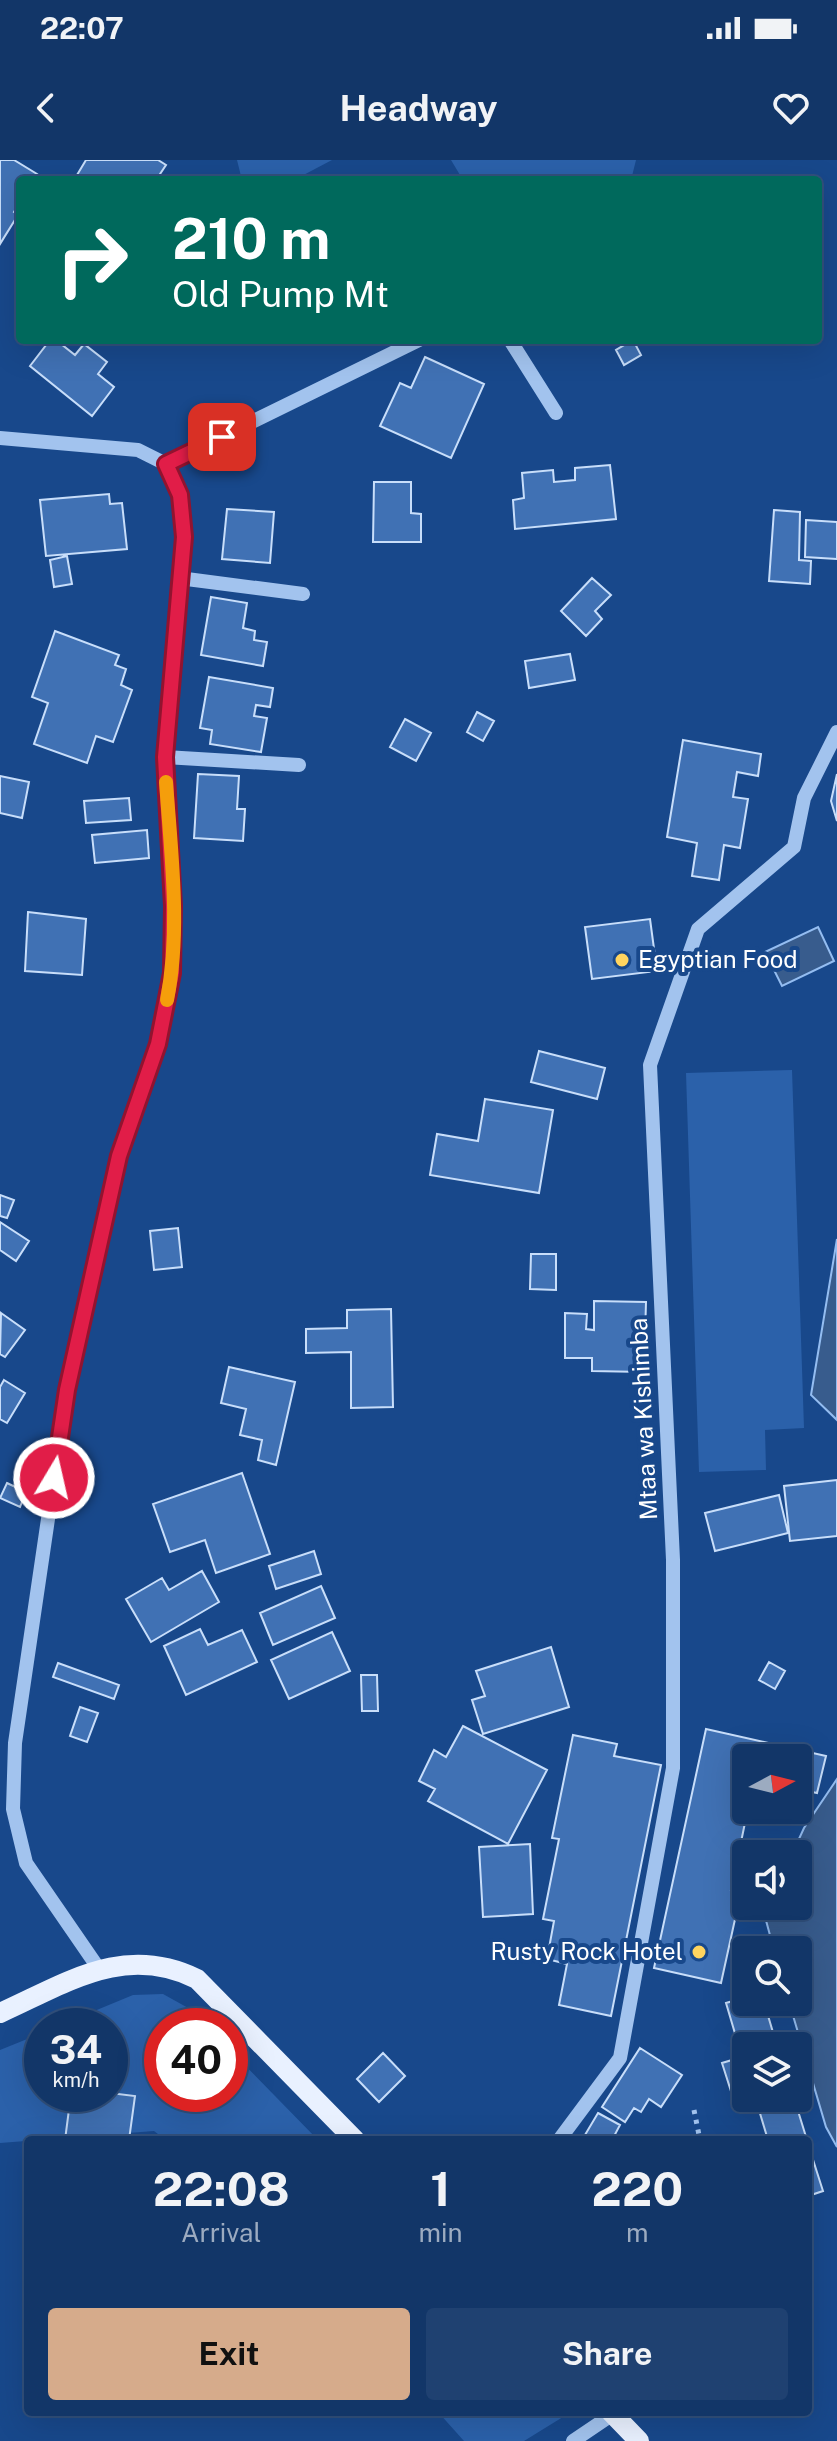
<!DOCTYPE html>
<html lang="en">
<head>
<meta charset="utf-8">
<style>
  :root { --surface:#123668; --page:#1f4171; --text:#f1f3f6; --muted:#9cabc0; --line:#31507c; --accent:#d6ab8b }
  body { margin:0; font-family:"Public Sans",sans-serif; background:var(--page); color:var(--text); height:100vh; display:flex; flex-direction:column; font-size:30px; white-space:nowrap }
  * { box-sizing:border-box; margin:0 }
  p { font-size:26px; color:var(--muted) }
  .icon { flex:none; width:44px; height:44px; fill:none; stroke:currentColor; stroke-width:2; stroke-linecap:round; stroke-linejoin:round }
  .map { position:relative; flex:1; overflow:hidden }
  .sheet { position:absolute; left:24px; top:1976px; width:788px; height:280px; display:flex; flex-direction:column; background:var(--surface); border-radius:8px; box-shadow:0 8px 32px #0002,0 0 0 2px var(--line) }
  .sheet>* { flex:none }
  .hud { position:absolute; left:16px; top:16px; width:806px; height:168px; border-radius:8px; box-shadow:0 8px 32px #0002,0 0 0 2px var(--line); background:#00695c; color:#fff; overflow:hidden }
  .needle { width:52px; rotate:83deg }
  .tools { position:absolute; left:732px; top:1584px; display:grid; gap:16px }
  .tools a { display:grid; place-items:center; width:80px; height:80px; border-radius:8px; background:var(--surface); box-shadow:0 8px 32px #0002,0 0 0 2px var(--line); font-size:40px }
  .speed { position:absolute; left:24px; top:1848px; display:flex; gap:16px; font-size:40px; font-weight:700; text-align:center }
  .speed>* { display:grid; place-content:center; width:104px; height:104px; border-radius:50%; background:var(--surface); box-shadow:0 8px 32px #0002,0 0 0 2px var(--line); line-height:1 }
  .speed small { font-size:20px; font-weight:400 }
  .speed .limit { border:12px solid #d22; background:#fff; color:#111 }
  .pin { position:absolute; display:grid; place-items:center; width:68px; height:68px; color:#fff; margin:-34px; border-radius:16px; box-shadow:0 4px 12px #0006 }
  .me { position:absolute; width:88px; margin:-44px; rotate:9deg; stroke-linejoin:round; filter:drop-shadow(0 0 6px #0008) }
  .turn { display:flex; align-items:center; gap:28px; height:168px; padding:0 24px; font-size:36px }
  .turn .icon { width:104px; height:104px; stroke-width:2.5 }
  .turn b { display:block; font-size:56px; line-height:68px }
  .eta { display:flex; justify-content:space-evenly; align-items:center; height:136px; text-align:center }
  .eta b { font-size:48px; font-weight:700; line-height:56px }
  .cta { display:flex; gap:16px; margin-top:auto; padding:16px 24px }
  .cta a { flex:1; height:92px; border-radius:8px; background:var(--accent); color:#111; font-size:32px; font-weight:700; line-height:92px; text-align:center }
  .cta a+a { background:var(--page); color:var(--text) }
  .status { display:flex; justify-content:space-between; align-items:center; height:56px; padding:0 40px; background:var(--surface); direction:ltr }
  .status svg { height:22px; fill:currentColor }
  header { display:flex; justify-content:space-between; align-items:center; height:104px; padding:0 24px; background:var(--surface); font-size:36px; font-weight:700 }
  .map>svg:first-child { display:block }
  .green { fill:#2b61aa }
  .water { fill:#385c8d; stroke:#94bdf1; stroke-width:2 }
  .building { fill:#4071b4; stroke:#c8defa; stroke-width:2 }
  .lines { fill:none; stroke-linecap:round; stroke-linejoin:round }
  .path { stroke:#a2c3ee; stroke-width:5; stroke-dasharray:4 6; stroke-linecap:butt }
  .minor { stroke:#a2c3ee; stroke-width:14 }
  .major { stroke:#e9f1ff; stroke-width:20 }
  .route-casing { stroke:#92132f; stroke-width:20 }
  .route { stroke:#e11d48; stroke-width:14 }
  .slow { stroke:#f59e0b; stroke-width:14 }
  .poi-dot { fill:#ffd45f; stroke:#18488b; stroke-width:3 }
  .labels { text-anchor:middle; stroke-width:8; stroke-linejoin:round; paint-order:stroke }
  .poi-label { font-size:24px; fill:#fff; stroke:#18488b; text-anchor:start }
  .street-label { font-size:24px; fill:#fff; stroke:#18488b }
</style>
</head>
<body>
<div class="status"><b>22:07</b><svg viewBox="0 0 49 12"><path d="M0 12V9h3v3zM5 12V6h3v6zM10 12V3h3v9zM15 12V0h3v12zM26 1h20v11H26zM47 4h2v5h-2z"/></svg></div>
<header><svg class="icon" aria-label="back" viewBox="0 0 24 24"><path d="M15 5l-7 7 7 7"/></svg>Headway<svg class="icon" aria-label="heart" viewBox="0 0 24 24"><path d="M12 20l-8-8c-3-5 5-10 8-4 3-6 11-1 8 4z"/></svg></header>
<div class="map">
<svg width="837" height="2281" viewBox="0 0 837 2281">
  <rect width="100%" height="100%" fill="#18488b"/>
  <path class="green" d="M237,0h95l-38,20h-52z
    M451,0h185l-5,20h-168z
    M792,910l12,358 -39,2 1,40 -67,2 -13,-399z
    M163,1834l27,15 17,17h-45v68h68v-44l88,90h-152l-12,-9 -154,12v-93l42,-17v61h68v-68h-52l75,-31z
    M438,2252h133l-47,29h-60z"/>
  <path class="water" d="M818,767l16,34 -52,25 -17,-34z
    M837,1079v181l-26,-25z
    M837,1619v368l-11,-20 -37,-125h9v-52h-24l-10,-37 3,-7h31v-52h-6l12,-26z"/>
  <path class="building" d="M0,0h14l23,14 -4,6h-13v22l-6,10 4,3 -18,29z
    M86,0h72l8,5 -10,15h-82z
    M50,180h6l19,15 9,-11 23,18 -9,12 16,13 -22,29 -62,-50z
    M633,180l8,15 -17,10 -8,-15z
    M425,197l59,27 -33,74 -71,-32 20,-43 11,5z
    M610,305l6,54 -101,10 -2,-29 11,-2 -2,-25 31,-3 1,12 21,-2v-12z
    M374,322h37v31l10,1v28h-48z
    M109,334l1,10 12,-1 5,46 -81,7 -6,-56z
    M227,349l47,3 -4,51 -48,-4z
    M774,350l26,2 -1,48 12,1 -1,23 -41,-3z
    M806,360l31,2v37l-32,-2z
    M67,396l5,28 -18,3 -4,-27z
    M592,418l19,17 -16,16 7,8 -16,17 -25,-25z
    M211,437l36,6 -4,25 12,3 -1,9 13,2 -4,24 -62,-11z
    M55,471l64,24 -4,10 11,4 -5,16 11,5 -19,52 -17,-6 -9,27 -53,-19 14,-41 -16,-6z
    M570,494l5,26 -46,8 -4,-27z
    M209,517l64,11 -3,19 -14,-2 -2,11 13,2 -6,34 -51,-8 2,-14 -12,-2z
    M477,552l17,9 -11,20 -16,-9z
    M405,559l26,14 -15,28 -26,-14z
    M683,580l78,14 -3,22 -21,-4 -4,25 15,2 -8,49 -16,-3 -5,35 -27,-4 5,-33 -30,-6z
    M198,614l41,2 -2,33h8l-2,32 -49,-3z
    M837,614v47l-6,-20z
    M0,616l29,6 -7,36 -22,-5z
    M129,638l2,22 -45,3 -2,-22z
    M147,670l2,28 -54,5 -3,-28z
    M28,752l58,7 -4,56 -57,-4z
    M650,759l7,52 -65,8 -7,-52z
    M539,891l66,17 -8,31 -66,-17z
    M485,939l68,11 -14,83 -109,-18 7,-41 41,7z
    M0,1035l14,5 -7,18 -7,-2z
    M0,1062l29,19 -13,20 -16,-11z
    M178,1068l4,39 -28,3 -4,-39z
    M531,1094h25v36l-26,-1z
    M594,1141l52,1 -2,70 -52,-1v-13h-27v-45l22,1 -1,15 8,1z
    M391,1149l2,98 -42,1v-56l-45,1v-24l41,-1v-18z
    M1,1153l24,17 -20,27 -5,-3z
    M229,1207l66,15 -19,83 -18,-5 4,-20 -22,-5 6,-26 -25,-6z
    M4,1220l21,13 -18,30 -7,-4v-32z
    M242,1313l28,81 -54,19 -11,-33 -35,12 -17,-48z
    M837,1320v56l-47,5 -6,-55z
    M7,1323l19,9 -6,15 -20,-9z
    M779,1335l9,38 -73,18 -10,-38z
    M314,1391l7,23 -45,15 -7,-23z
    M202,1411l17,31 -68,40 -25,-43 36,-21 7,12z
    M321,1426l14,32 -62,27 -13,-32z
    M200,1469l8,16 34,-15 15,32 -71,33 -22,-49z
    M332,1472l18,39 -61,28 -18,-39z
    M551,1487l18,60 -86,27 -11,-34 13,-4 -9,-25z
    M769,1502l16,9 -10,18 -16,-9z
    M58,1503l61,22 -5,14 -61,-22z
    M361,1515h16l1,36h-16z
    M80,1547l18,6 -11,29 -17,-6z
    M463,1566l84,44 -39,74 -80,-43 7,-12 -16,-8 15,-31 12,7z
    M706,1569l120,27 -9,37 -19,-4v-31h-52v52h13l-2,11 -11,-3 -15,72 10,2 -20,91 -67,-15z
    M573,1575l44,9 -3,12 47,9 -50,251 -52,-11 8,-41 -20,-5 7,-38 -11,-2 16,-80 -7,-1z
    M530,1684l3,70 -50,3 -4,-70z
    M746,1837v5h18l13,44h-31v52h48l13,42h-39l-12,-40 -20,7 -14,-44 20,-6 -16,-54z
    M640,1888l42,27 -21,32 -12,-8 -8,13 -7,-4 -9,14 -23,-15z
    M383,1893l22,23 -26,26 -22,-23z
    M110,1933l25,3 -6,44h-64l6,-46z
    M598,1953l22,12 -8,15h-30z
    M808,1984l15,47 -15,5z"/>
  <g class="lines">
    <path class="path" d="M694,1950l6,30"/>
    <path class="minor" d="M510,180l46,73
      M0,278l138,12 28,14 14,31 4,42 -19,220 8,149 -1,67 -14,71 -39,112 -52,234 -52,353 -2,66 13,54 73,106
      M166,304l253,-124
      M179,418l124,16
      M165,597l134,8
      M559,1980l61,-82 53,-290v-208l-23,-495 48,-136 96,-82 10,-49 33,-66
      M573,2281l40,-27"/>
    <path class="major" d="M0,1853c67,-30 124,-70 197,-34l158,161
      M611,2252l28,29"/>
  </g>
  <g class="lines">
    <g class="route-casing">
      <path id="route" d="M54,1318l13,-88 52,-234 39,-112 14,-71 1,-67 -8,-149 19,-220 -4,-42 -14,-31 56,-27"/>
    </g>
    <use href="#route" class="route"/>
    <path class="slow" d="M166,622c5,72 15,147 1,218"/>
  </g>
  <g class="poi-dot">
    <circle cx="622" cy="800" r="8"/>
    <circle cx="699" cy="1792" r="8"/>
  </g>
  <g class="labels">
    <g class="poi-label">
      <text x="638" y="808">Egyptian Food</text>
      <text x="683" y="1800" text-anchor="end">Rusty Rock Hotel</text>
    </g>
    <g class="street-label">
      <text transform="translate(644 1259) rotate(-93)" y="8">Mtaa wa Kishimba</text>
    </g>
  </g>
</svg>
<div class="tools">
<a><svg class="needle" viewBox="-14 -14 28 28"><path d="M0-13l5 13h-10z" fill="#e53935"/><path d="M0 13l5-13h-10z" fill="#9cabc0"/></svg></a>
<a><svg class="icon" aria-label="sound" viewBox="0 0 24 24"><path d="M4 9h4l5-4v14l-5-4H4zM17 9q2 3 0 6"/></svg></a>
<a><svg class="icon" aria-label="search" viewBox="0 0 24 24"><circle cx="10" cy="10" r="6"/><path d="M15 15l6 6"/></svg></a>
<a><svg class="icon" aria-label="layers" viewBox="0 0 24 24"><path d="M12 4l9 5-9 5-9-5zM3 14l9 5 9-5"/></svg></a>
</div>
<div class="speed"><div>34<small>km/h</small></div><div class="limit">40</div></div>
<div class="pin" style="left:222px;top:277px;background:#d93025"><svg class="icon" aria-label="arrive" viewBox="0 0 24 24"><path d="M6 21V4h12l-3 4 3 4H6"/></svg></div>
<svg class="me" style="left:54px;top:1318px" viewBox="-20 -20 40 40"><circle r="17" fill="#e11d48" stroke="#fff" stroke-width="3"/><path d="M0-11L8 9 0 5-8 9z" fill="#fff"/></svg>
<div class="hud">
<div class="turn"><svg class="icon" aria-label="right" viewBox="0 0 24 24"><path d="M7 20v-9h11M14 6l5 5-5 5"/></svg><div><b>210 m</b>Old Pump Mt</div></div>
</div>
<section class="sheet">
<div class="eta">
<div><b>22:08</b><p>Arrival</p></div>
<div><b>1</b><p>min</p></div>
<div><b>220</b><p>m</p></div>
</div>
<div class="cta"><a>Exit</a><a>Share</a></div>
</section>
</div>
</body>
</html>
